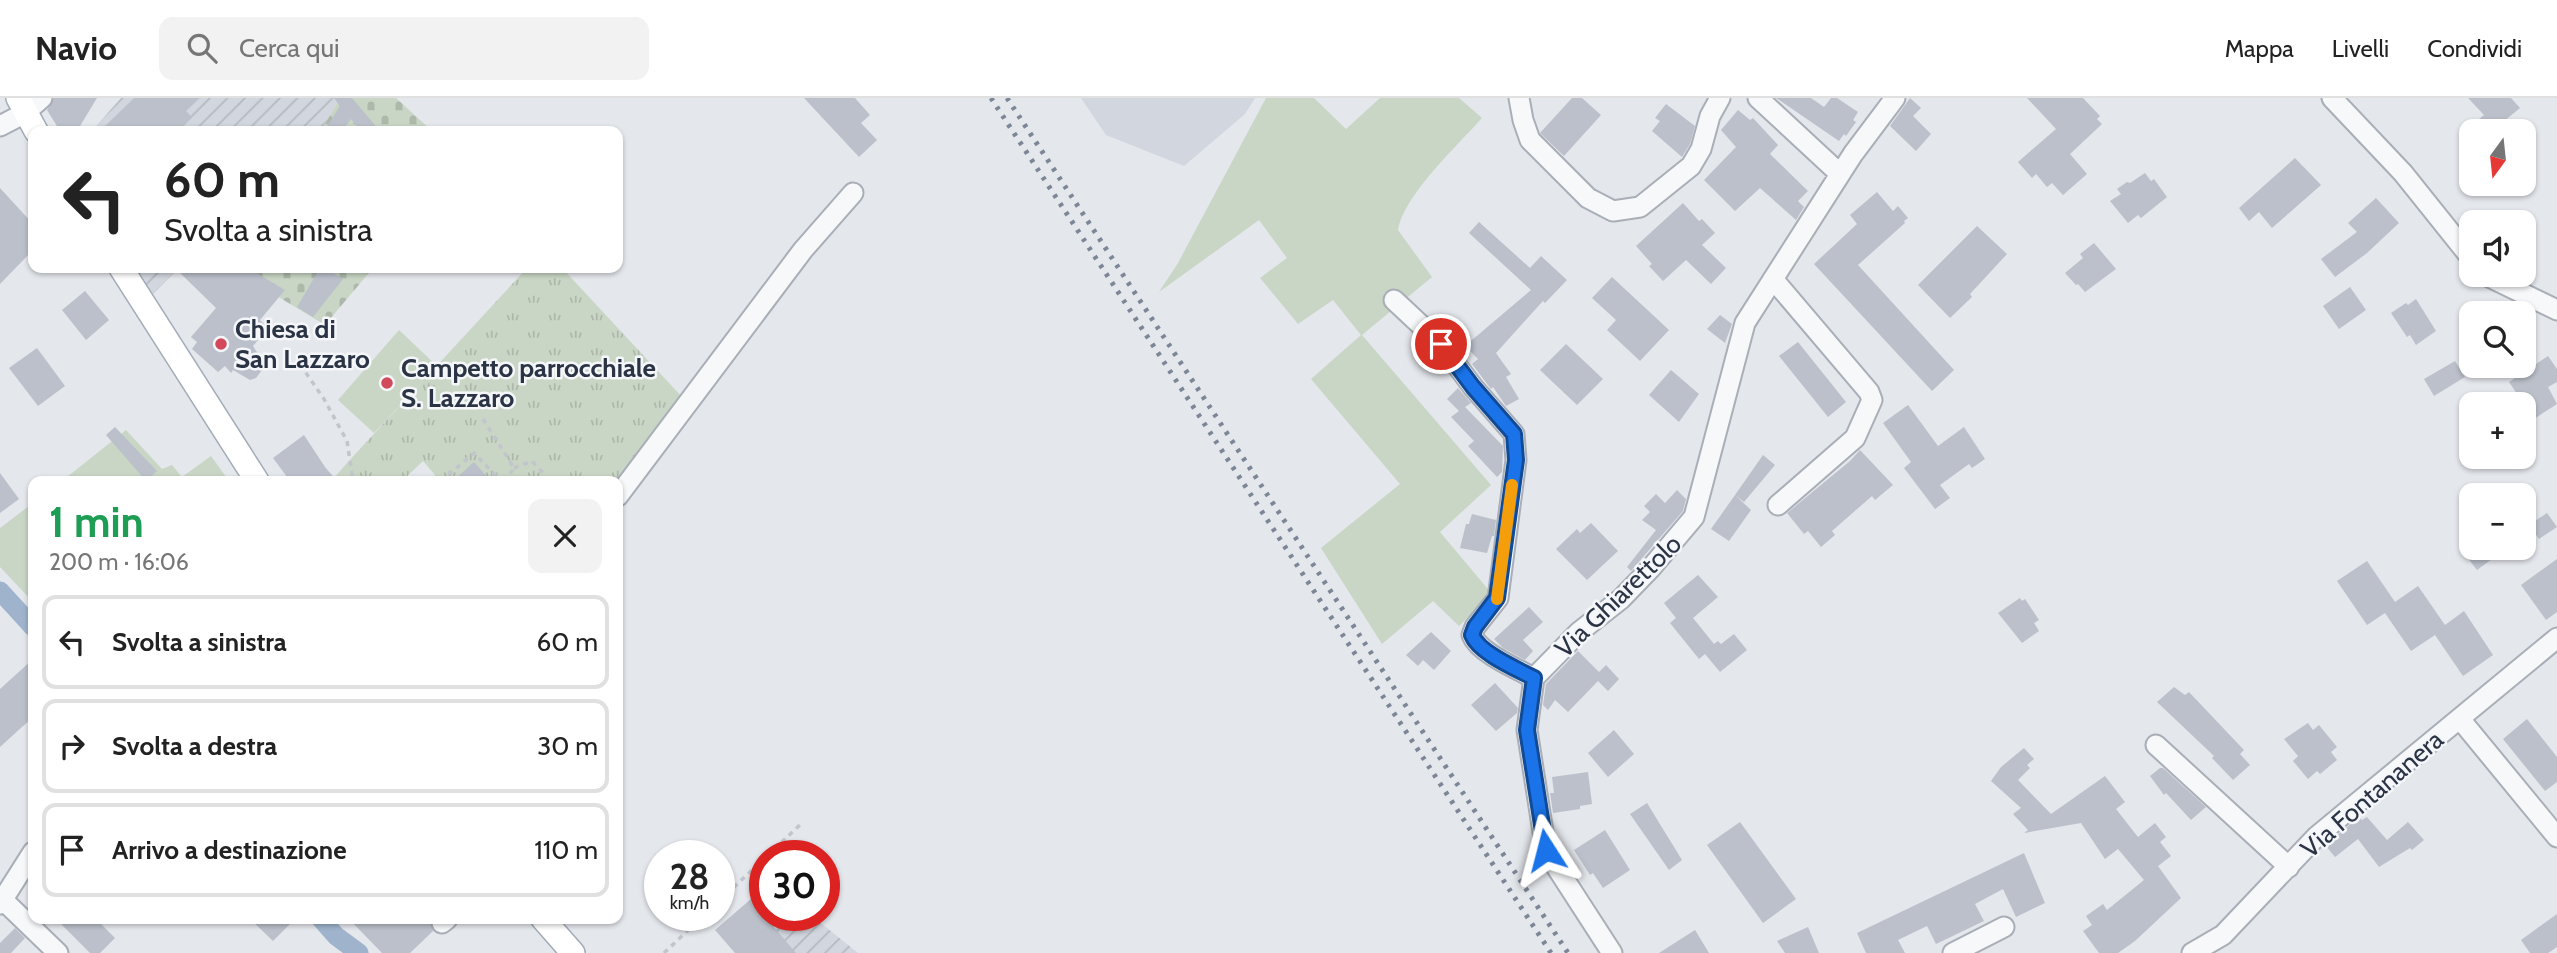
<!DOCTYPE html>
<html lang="it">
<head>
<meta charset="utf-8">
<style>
  :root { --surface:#fff; --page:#f2f2f2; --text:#222; --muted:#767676; --line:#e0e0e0 }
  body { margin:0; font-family:Cabin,sans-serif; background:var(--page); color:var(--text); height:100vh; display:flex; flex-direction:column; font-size:26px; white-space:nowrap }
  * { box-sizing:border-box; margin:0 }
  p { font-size:23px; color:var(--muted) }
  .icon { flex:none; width:38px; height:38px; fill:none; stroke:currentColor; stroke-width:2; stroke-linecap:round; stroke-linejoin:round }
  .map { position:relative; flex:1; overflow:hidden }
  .drawer { position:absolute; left:28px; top:378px; width:595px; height:448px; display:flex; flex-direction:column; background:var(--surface); border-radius:14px; box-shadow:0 2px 5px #0004 }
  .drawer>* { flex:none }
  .guide { position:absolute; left:28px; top:28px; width:595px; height:147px; border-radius:14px; box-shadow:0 2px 5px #0004; background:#fff; color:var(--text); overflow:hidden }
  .needle { width:46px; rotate:195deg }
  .buttons { position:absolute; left:2459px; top:21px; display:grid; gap:14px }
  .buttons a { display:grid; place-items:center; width:77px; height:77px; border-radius:14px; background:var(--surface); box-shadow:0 2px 5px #0004; font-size:35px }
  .speed { position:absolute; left:644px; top:742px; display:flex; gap:14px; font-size:35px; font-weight:700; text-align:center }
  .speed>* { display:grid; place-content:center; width:91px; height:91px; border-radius:50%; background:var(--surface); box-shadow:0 2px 5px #0004; line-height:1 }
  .speed small { font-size:18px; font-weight:400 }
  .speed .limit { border:10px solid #d22; background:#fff; color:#111 }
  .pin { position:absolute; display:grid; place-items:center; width:60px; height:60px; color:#fff; margin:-30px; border:4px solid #fff; border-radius:50%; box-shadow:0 2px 7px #0007 }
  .me { position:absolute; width:77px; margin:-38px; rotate:351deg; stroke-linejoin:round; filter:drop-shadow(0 0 5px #0008) }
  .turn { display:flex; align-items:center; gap:24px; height:147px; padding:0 21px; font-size:32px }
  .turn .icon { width:91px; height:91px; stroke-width:2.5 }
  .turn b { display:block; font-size:49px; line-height:60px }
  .round { display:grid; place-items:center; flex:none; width:74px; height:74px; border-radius:14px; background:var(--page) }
  .overview { display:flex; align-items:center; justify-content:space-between; height:119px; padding:0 21px }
  h1 { font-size:42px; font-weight:700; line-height:52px; color:#1e9e55 }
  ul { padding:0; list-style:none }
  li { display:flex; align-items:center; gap:21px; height:94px; margin:0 14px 10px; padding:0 7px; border:4px solid var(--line); border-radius:14px }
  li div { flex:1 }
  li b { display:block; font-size:26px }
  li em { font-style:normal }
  header { display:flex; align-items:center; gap:42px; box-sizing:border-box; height:98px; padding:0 35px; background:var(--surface); border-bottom:2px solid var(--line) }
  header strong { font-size:33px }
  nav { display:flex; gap:38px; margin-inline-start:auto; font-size:24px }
  .search { width:490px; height:63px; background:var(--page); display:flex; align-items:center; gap:18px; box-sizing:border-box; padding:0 24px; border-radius:14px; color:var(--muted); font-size:26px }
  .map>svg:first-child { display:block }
  .built { fill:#d2d6de }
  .industrial { fill:url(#industrial-furrows) }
  .green { fill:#c9d6c5 }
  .cemetery { fill:url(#cemetery-stones) }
  .park { fill:url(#park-tufts) }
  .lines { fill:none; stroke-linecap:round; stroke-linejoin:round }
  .canal { stroke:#9fb4cc; stroke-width:19 }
  .building { fill:#bbc0ca }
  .minor-casing { stroke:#a9aeb7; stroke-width:23 }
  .major-casing { stroke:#a3abb8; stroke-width:26 }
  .path { stroke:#c2c5cb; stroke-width:3.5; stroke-dasharray:5 5; stroke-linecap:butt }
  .minor { stroke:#f7f8fa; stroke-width:19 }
  .major { stroke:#fff; stroke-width:23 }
  .rail { stroke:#7d8696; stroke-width:5; stroke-dasharray:3.5 7; stroke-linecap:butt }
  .route-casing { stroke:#114b97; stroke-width:18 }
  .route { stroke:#1a73e8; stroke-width:12 }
  .slow { stroke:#f59e0b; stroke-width:12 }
  .poi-dot { fill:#d1495b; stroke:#f4f6f9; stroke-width:2.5 }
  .labels { text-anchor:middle; stroke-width:5; stroke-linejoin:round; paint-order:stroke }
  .poi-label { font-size:26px; font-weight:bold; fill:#2b3445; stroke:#f4f6f9; text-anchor:start }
  .street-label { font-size:26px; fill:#2b3445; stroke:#f4f6f9 }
</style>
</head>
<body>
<header>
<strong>Navio</strong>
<div class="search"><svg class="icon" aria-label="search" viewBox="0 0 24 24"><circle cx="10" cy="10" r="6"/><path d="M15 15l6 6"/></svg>Cerca qui</div>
<nav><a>Mappa</a><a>Livelli</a><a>Condividi</a></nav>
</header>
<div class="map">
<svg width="2557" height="855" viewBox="0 0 2557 855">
  <defs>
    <pattern id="industrial-furrows" width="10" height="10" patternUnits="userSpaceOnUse" patternTransform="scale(1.75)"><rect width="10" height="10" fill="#d2d6de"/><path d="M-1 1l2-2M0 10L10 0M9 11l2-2" fill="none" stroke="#b4b8c0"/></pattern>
    <pattern id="cemetery-stones" width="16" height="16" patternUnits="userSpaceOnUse" patternTransform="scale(1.75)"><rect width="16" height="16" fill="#c9d6c5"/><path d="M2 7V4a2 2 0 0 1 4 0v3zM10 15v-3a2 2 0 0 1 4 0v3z" fill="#adb8ab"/></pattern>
    <pattern id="park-tufts" width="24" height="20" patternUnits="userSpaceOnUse" patternTransform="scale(1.75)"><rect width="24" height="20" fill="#c9d6c5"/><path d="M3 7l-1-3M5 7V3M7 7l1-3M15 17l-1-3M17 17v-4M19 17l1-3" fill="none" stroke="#adb8ab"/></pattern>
  </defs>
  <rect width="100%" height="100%" fill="#e4e7ec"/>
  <path class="built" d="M1081,0h174l-10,16 -61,52 -78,-31z"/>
  <path class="industrial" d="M121,0h219l-19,33h-229z
    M130,170h49l-30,30z
    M791,817h20l47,38h-109z"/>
  <path class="green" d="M1266,0h48l32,31 34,-31h79l23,20c-24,27 -78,77 -84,112l34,47 -70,58 129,150 -51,47 52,62 -33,32 -26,-25 -51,43 -61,-96 79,-64 -89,-105 50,-44 -28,-35 -35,24 -38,-46 27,-20 -28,-38 -100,72 19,-29z
    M399,232l38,36 -63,67 -36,-33z
    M126,332l36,39 10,-4 10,12 29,-21 18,25h-167z
    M33,405v99l-33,-35v-39z"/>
  <path class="cemetery" d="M340,0h56l36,33h-111z
    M239,170h134l-48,57 -88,-53z"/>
  <path class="park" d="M527,170h35l121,130 -65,83h-178l-17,-20 -21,20h-65l-3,-3 13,-15z"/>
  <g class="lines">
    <path class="canal" d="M0,493l33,36
      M321,821l15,17 23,17"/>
  </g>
  <path class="building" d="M54,0h43l-20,33h-17l-13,-21z
    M134,0h66l-14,13 6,6 -15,14h-77z
    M334,0h18l28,33h-19l-10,-12 -9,12h-18l16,-25z
    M804,0h51l15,17 -9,8 16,17 -18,17z
    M1572,0h10l19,17 -37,41 -24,-23z
    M1776,0h35l13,9 7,-9h6l21,14 -5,8 3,2 -10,14 -2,-2 -5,7z
    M1910,0l11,10 -8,8 18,18 -15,17 -26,-25z
    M2027,0h56l17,18 -3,3 5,5 -32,30 17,20 -24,21 -11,-12 -5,4 -11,-13 -4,4 -14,-16 38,-33z
    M2468,0h43l9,10 -28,23h-27l19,-16z
    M1666,6l29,22 -5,18 -8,13 -30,-26 8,-10 -5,-3z
    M1738,12l12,10 3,-2 25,27 -8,9 38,37 -10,10 6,6 -8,13 -36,-32 -25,23 -31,-31 32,-33 -15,-17z
    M2295,60l26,27 -49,43 -13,-16 -10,9 -10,-13z
    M2145,75l6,8 3,-2 13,18 -26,21 -3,-3 -10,8 -18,-22 11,-7 -4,-5 10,-7 3,1z
    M0,90l33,36v26l-33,34z
    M1877,94l16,19 5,-5 10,12 -4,3 1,2 -47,42 96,105 -22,21 -118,-127 43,-40 -7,-9z
    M2376,100l23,25 -32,30 -32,24 -14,-18 36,-27 -9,-9z
    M1683,105l16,18 3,-2 13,14 -13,12 24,23 -15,16 -25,-24 -23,21 -14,-15 3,-2 -16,-18z
    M1479,124l51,46 11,-12 26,24 -22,23 -2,-2 -47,52 15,21 -5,3 13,22 -13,7 -13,-19 -2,2 -19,-25 6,-5 -13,-13 66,-56 -62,-57z
    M1977,128l30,28 -37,40 2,3 -22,21 -32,-33z
    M2094,145l22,26 -31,23 -7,-8 -2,1 -11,-12 18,-15 -3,-4z
    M175,170h73l37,22 -25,30 5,5 -9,11 3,3 -6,7 11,17 -1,6 -7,9 -6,2 -17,-10 -2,3 -6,-7 -7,6 -26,-23 5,-7 -6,-5 25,-29z
    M320,170h6l17,11 -30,38 -16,-10z
    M1612,179l57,53 -29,31 -33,-31 9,-10 -24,-22z
    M2350,189l16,23 -27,19 -16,-23z
    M85,193l24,29 -23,20 -24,-30z
    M2416,201l20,32 -20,14 -6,-10 -3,2 -16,-24 15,-10 2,2z
    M1720,217l12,9 -7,19 -18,-14z
    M1798,244l48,60 -18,15 -49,-61z
    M1566,246l37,35 -26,26 -37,-35z
    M37,250l28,38 -27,20 -29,-38z
    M2548,258l9,13v13l-9,5 9,17 -23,15 -25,-37z
    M2455,263l10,16 -31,19 -10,-17z
    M1671,272l28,24 -20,28 -30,-27z
    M1458,290l13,15 -6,4 38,39 -1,26 -5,5 -29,-31 6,-5 -23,-24 8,-6 -12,-12z
    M1908,307l30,41 26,-19 21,32 -13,9 -3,-4 -29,21 10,13 -15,11 -31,-41 7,-6 -28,-39z
    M115,329l42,44 -11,10 -40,-46z
    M304,337l21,32 12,14h-47l-17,-23z
    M1860,352l33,35 -18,15 -3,-4 -40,35 3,4 -14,12 -13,-16 -4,3 -17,-21 63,-52z
    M1763,357l12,10 -31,37 -9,-7z
    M474,364l17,19h-38z
    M0,375l19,26 -19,14z
    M1677,392l9,9 -3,12 -52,60 -4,-4 29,-37 -14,-10 8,-8 -6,-6 12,-12 9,9z
    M1735,397l16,15 -22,31 -18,-12z
    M2547,415l10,14 -18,12 -10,-14z
    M1472,416l24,6 -2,16h-2l-5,17 -27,-5 6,-24h3z
    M1591,425l27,28 -31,29 -31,-31 21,-20 3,4z
    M2460,450h47l-30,22z
    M2557,461v53l-11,8 -25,-35z
    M2367,463l28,41 23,-16 27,39 19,-14 29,44 -30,21 -28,-41 -24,16 -26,-38 -18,12 -30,-44z
    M1698,477l20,22 -25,21 21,26 4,-3 3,3 13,-10 13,16 -27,22 -15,-18 -6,5 -29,-36 6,-5 -12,-15z
    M2020,500l2,3 3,-2 14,21 -5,3 5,8 -17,12 -24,-30z
    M1529,509l14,15 -20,18 10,11 -8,9 -22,-12 -9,-9z
    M1431,534l20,19 -17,19 -11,-10 -5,6 -12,-11z
    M1578,553l21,21 7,-7 13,14 -11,12 -10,-10 -30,31 -13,-12 -7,10 -5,-5 3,-21z
    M33,561v58l-33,30v-58z
    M1495,585l23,25 -1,5 -21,18 -25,-26z
    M2174,589l11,8 4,-3 55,58 -4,4 10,11 -17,15 -21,-22 2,-2 -57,-54z
    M2527,621l30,38v25l-12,9 -42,-52z
    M2308,625l5,7 6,-5 18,22 -6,5 6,8 -17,14 -3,-3 -9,8 -15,-18 5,-5 -14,-17z
    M1614,632l20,24 -26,23 -20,-24z
    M2024,650l10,11 -7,6 3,3 -12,12 33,34 54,-38 20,26 -9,7 22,28 17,-14 11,14 -6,5 11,14 -13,10 23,32 -46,43 -17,12h-19l-16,-22 9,-6 -6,-9 17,-12 4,6 37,-30 -26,-31 -13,10 -24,-36 -57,10 4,-3 -15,-16 8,-6 -30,-27 10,-14z
    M2160,670h3l43,39 -15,13 -25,-27 -2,2 -14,-19z
    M1588,674l4,32 -12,2v3l-27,4 -3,-20h4l-2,-16z
    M1647,705l35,57 -13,10 -39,-56z
    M2359,719l3,3 5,-3 20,23 21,-18 16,18 -12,10 -2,-2 -31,19 -21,-28 -23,18 -10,-12z
    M1740,724l56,77 -33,24 -56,-78z
    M1605,732l25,40 -27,18 -10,-15 -3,2 -16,-25z
    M2024,755l21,50 -29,14 -13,-28 -28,15 9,17 -48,23 -9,-18 -29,14 7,13h-39l-9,-20z
    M765,789v28h22l-14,11 23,27h-61l-20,-23z
    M2557,816v33l-9,6h-18l-9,-13z
    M56,821h40l19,19 -15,15h-10z
    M250,821h45l-22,22z
    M349,821h82l2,12 -23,22h-28z
    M1808,829l11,26h-34l-8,-12z
    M15,830l10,10 -14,15h-11v-10z
    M1695,832l14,23h-50z"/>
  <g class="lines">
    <g class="minor-casing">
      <path id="minor" d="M1519,0l4,22 7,20 58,58 25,13 27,-4 51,-41 10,-17 9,-33 10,-18
        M1758,0l82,76
        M2332,0l71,75 68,85
        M0,28l25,-13 17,-15
        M2485,177l72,35
        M1773,181l96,113 3,8 -17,38 -77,67
        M1394,202l47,44 32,43 41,47 2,26 -18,138 -23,29 -3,8c7,18 45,34 62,43
        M618,398l185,-246 50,-57
        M2460,621l97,118
        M2156,647l133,122
        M0,799l58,56
        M0,806l33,-52
        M442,825l5,-4
        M1612,855l-66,-102 -19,-121 7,-52 45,-46 42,-33 29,-30 44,-52 51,-194 108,-169 42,-56
        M1953,855l51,-26
        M2192,855l31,-18 94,-99 240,-198"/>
    </g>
    <g class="major-casing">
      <path id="major" d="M18,0l18,33
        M121,170l136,213
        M543,821l30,34"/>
    </g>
    <path class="path" d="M309,256l-5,16 20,29 23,42 6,40
      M483,321l31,49 -9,13
      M514,370l18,-7 12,13 1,7
      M441,383l33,-28 27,28
      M767,758l35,-33
      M719,803l46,-43
      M664,855l40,-38"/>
    <use href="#minor" class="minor"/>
    <use href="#major" class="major"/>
    <path class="rail" d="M991,0l560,855
      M1007,0l561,855"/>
  </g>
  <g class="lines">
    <g class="route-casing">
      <path id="route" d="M1441,246l32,43 41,47 2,26 -19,138 -22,29 -3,8c7,18 45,34 62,43l-7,52 19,120"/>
    </g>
    <use href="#route" class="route"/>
    <path class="slow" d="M1497,501l15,-114"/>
  </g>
  <g class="poi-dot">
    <circle cx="221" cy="246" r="7"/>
    <circle cx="387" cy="285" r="7"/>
  </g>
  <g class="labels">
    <g class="poi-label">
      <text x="235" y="240">Chiesa di<tspan x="235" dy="30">San Lazzaro</tspan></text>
      <text x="401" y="279">Campetto parrocchiale<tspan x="401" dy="30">S. Lazzaro</tspan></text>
    </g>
    <g class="street-label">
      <text transform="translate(1618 498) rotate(-44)" y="9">Via Ghiarettolo</text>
      <text transform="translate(2372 696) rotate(-41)" y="9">Via Fontananera</text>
    </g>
  </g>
</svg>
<div class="buttons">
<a><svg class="needle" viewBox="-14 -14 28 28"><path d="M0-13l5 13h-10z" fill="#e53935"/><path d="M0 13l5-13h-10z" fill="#767676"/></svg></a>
<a><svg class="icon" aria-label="sound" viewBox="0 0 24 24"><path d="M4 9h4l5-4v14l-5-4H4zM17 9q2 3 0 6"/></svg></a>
<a><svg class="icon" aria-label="search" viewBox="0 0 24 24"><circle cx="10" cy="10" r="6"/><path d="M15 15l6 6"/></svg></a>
<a>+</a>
<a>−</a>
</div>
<div class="speed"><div>28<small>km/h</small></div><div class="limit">30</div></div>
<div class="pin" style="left:1441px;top:246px;background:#d93025"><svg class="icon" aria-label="arrive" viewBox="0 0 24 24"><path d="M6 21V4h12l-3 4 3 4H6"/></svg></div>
<svg class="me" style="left:1546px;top:752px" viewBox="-20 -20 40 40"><path d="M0-17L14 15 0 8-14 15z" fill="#1a73e8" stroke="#fff" stroke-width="4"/></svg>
<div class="guide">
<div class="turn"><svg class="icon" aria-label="left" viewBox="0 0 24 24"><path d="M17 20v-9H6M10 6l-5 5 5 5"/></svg><div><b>60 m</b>Svolta a sinistra</div></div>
</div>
<section class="drawer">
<div class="overview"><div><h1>1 min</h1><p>200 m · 16:06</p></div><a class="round"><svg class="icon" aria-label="close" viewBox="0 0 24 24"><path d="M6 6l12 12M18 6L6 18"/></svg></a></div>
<ul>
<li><svg class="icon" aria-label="left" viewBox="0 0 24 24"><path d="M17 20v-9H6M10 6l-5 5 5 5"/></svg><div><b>Svolta a sinistra</b></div><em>60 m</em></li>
<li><svg class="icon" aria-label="right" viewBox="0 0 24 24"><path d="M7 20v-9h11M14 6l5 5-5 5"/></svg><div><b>Svolta a destra</b></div><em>30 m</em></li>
<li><svg class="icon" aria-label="arrive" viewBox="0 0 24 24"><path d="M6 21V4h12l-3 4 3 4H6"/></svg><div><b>Arrivo a destinazione</b></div><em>110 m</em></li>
</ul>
</section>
</div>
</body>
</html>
